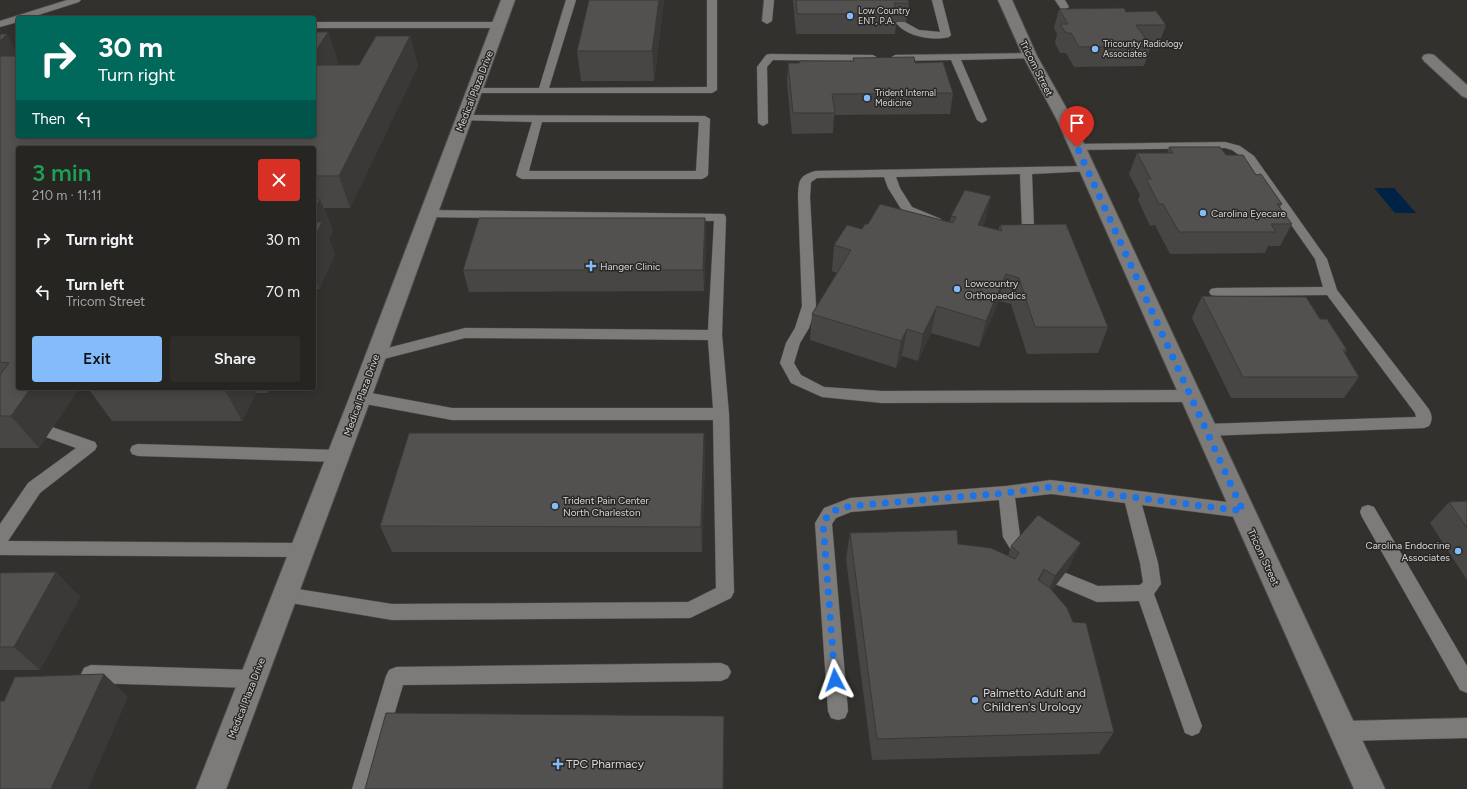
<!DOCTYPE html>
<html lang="en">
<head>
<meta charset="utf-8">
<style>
  :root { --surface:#262522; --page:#2e2d2a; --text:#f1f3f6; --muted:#a4a5a5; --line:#424240; --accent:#84bcfb }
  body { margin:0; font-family:Figtree,sans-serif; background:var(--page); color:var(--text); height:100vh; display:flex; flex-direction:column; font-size:15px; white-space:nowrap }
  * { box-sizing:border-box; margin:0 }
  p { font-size:13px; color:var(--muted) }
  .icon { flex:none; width:22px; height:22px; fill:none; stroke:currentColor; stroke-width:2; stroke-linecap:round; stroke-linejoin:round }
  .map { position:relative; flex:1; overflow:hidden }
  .side { position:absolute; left:16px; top:146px; width:300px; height:244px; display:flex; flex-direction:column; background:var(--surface); border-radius:4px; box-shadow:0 2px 10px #0003,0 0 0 1px var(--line) }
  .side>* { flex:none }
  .top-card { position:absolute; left:16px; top:16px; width:300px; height:122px; border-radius:4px; box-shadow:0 2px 10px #0003,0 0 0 1px var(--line); background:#00695c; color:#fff; overflow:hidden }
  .pin { position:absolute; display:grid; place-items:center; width:34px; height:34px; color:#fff; margin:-41px -17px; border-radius:50% 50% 50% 0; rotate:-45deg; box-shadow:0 0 4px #0007 }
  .pin .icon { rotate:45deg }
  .me { position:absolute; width:44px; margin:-22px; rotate:356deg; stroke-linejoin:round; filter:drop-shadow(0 0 3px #0008) }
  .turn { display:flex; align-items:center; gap:14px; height:84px; padding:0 16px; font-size:18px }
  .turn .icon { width:52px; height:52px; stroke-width:2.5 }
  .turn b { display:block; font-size:28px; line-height:34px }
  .then { display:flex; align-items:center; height:38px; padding:0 16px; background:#0003; gap:8px; font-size:15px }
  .round { display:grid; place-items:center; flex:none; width:42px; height:42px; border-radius:4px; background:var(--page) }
  .head { display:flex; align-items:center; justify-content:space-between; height:68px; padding:0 16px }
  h1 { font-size:24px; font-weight:600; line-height:30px; color:#1e9e55 }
  .primary-button { display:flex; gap:8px; margin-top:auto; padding:8px 16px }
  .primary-button a { flex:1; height:46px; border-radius:4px; background:var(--accent); color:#111; font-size:16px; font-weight:600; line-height:46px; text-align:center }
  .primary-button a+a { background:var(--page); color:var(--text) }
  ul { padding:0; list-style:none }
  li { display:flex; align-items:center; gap:12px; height:52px; padding:0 16px }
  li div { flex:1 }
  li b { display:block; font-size:15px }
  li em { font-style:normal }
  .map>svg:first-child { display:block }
  .water { fill:#002245 }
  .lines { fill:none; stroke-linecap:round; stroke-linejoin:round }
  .service-casing { stroke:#4f4e4b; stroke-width:1 }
  .minor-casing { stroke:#4f4e4b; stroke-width:2 }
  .service { fill:#7d7b79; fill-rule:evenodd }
  .minor { fill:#7d7b79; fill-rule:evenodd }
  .wall { fill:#474644 }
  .shaded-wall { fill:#3a3937 }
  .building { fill:#53514f; stroke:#3a3937 }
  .route { stroke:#1a73e8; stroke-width:7; stroke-dasharray:0 12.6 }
  .poi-dot { fill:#84bcfb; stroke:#282725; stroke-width:1.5 }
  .labels { text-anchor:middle; stroke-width:3; stroke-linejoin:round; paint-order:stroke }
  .far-poi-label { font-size:9px; fill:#d7d7d5; stroke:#282725; text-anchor:start }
  .street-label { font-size:10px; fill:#d7d7d5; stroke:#282725 }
  .poi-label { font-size:10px; fill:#d7d7d5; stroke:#282725; text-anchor:start }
  .near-poi-label { font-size:12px; fill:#d7d7d5; stroke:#282725; text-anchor:start }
</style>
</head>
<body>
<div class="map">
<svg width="1467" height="789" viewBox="0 0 1467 789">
  <rect width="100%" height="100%" fill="#32312e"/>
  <path class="water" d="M1374,188h20l22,25h-21z"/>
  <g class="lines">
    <g class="service-casing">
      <path id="service" d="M67,0h14l-2,2 -50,16h-11v4l-18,5v-6z
        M566,0h10l-27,88 158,-1v-87h10v90l-5,3h-242l-1,-2 5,-3h65z
        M764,0h10l-2,21 -5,3 -5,-3z
        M932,0h10l9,35 -2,2c-16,4 -42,0 -53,-14l5,-3 18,10 21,2z
        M1055,0h10l4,7 -5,3 -3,-1z
        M314,22h185l5,3 -5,3h-185z
        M1030,53l4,1 1,2 -1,2 -73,2 26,60 -5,3 -5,-3 -26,-60 -56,1 -5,-3 5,-3z
        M770,54l103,1 5,3 -5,3 -100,-1 -6,7 1,56 -5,3 -5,-3 -1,-56 9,-12z
        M464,115l241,1 5,3 -2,56 -2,2 -4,2h-180l-4,-2 -2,-2 16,-53 -72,-2 -1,-2zM542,122h157l-3,49h-167z
        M1225,142l15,4 14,10 73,103 10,31 91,118c4,6 5,12 1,18l-5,2 -218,8 -5,-2 -3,-4 3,-4 5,-2 210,-7 -1,-4 -88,-118 -111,1 -5,-1 -2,-3 2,-3 5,-1 107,-1 -8,-28 -69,-99 -14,-10 -7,-2 -148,2 -4,-1 -2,-2 2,-2 4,-1z
        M1087,166l4,1 2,2 -2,2 -59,3 2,55c-5,7 -16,12 -24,10l-2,-3 2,-3 12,-5 -2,-54 -124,3 4,11 12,19 29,12 2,3 -2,3 -4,1 -34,-14 -15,-24 -4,-11 -67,1 -6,4 -1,15 6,109 -7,22 -9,15 -6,20 7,12 23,12 58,4 308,-1 5,2 3,4 -3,4 -5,2 -308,1 -60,-6 -31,-14 -11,-20 6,-20 9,-15 7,-22 -4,-109c1,-16 0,-21 17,-26z
        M428,210l296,4 2,3 -4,118 7,79 5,178 -3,6 -41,20 -298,2 -113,-19 -3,-6 3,-6 6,-2 107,17 296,-2 28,-14 -3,-168h-261l-92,-17 -5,-2 -3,-4 3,-4 5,-2 92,17h261l-5,-68 -243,-2 -89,23 -5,-1 -2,-4 2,-4 5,-1 89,-23 243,2 6,-109 -290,-4 -2,-3 2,-3z
        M49,426l46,16 2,4 -2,4 -55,43 -32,48 295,2 6,2 3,5 -3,5 -6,2 -303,-2v-31l28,-41 48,-35 -33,-12 -2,-4 2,-4z
        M138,444l200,6 6,2 2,4 -2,4 -6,2 -200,-6 -6,-2 -2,-4 2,-4z
        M1051,480l192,24 6,2 2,5 -2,5 -6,2 -101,-13 16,58 3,21 -7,10 48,132 -3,7 -7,3 -7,-3 -46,-132 -42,1 -42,-18 -3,-5 3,-5 6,-3 37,15 42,-1 3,-3 -3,-19 -15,-60 -74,-9 -36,4 5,38 9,14 -3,5 -6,2 -6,-2 -11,-18 -4,-37 -148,12 -15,6 -4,6 16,187 -3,7 -7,2 -7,-2 -3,-7 -13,-188 9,-15 26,-10 156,-12z
        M1368,505l6,2 93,159v27l-7,-3 -98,-173 -2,-5 2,-5z
        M721,663l7,3 3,6 -3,6 -7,3 -318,4 -31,104h-20l34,-113 3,-6 7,-3z
        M91,665l162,5 7,3 3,6 -3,6 -7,3 -162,-5 -7,-3 -3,-6 3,-6z
        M1467,718v20l-124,3 -7,-3 -3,-7 3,-7 7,-3z"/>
    </g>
    <g class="minor-casing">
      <path id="minor" d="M501,0h14l-145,401 -144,388h-30l152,-388z
        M998,0h14l25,56 36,64 312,669h-31l-297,-669 -34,-64z
        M1429,54l5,1 33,30v13l-5,-2 -38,-35 -2,-3 2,-3z"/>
    </g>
    <use href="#service" class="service"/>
    <use href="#minor" class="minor"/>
  </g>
  <path class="wall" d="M589,0h75l-10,81h-73l-4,-30z
    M793,0h115l1,3 -3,19h-10l-1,12h-99z
    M1059,9l67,3 40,13 -7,19h-10l2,2 -7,20 -70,1 -8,-14h-6l-5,-10 2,-9 -3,-6z
    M328,32l10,30 -2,3h23l51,-29 8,30 -68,142h-26l9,23 -4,8 6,15 -16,35h-5v-141h-296v240h61l-40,60h-39v-414l18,102h296z
    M853,58l62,5 38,30 -3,21 -116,1 -1,18 -41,1 -5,-51 1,-20 65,-2z
    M1169,147l57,8 30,20 26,29 -2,3 12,17 -12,22h-12l-3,7 -95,1 -15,-29 -5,1 -12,-26 2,-5 -11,-21 8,-21h30z
    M951,216l34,7 -2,3 15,4 2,-5 108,102 -10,26 -71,1 -16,-50 -12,-3 -20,46 -48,-14 -13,28 -16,-5 -6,12 -86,-28 2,-26 25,-41 -5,-2 2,-26 28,-16 6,-5 82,-2z
    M705,218l1,22 -2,51 -235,1 -6,-22z
    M1202,296l118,23 27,31 -2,3 14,24 -15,21h-113l-39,-80z
    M88,388h183l-3,5h-12l-14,28h-130z
    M704,433l1,27 -3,92h-310l-12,-26z
    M1467,501v79l-37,-57 19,-21z
    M850,533l108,11 50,12 3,-10 58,22 -17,22 62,142 -15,22 -227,6 -26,-201z
    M56,572l24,25 -40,73h-40v-97z"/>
  <path class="shaded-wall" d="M659,0h5l-10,81 -2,-30z
    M328,32l10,30 -20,34 -4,-12v-30z
    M7,34l11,19v18l-18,13v-43z
    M410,36l8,30 -68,142 -11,-32z
    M991,196l-6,27 -13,28 6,-26z
    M320,199l13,32 -4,8 6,15 -16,35 -5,-12v-67z
    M705,218l1,22 -2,51 -1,-21z
    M1006,274l-7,27 -20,46 7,-26z
    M937,306l-6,27 -13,28 5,-27z
    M907,329l-5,27 -6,12 5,-27z
    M31,388h48l-40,60 -28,-32z
    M224,388h30l2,5 -14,28 -18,-32z
    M266,388h5l-3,5z
    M704,433l1,27 -3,92 -1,-25z
    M1081,543l-12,25 -26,33 12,-25z
    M1044,569l-10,25 4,-14z
    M56,572l24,25 -40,73 -26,-23z
    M104,674l24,23 -40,92h-37z
    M724,716v73h-1z"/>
  <path class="building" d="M589,0h70l-7,51h-75z
    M796,0h112l1,3h-15l3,11h-100z
    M1124,8l2,4 30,-1 10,14h-30l15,21 -72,1 -8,-14h-5l-6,-9h8l-9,-15z
    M314,32h14l-14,22z
    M0,34h7l-7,7z
    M376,36h34l-71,140h-25v-28h-296v240h13l-20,28h-11v-41l9,-12 -9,-1v-306h18v80h296v-71h45z
    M914,57l1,6 28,-1 10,31 -121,1 3,19h-42l-5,-50h11l1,-2h54l-1,-3z
    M1169,147h51l6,8h17l13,20 5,-1 21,30h-5l15,20h-21l5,8h-97l-16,-28h-4l-13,-25h5l-14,-26h36z
    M965,190l26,6 -13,29 24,6 -2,-6 66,-1 42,103h-73l-16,-49 -13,-4 -20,47 -49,-15 -14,28 -16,-5 -6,12 -89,-27 39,-64 -17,-5 13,-20 15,4 3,-5h3l12,-20 73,19 3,-6 -5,-1z
    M314,199h6l-6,11z
    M479,218h226l-2,52h-240z
    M314,222h8l-8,16z
    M1202,296l104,1 14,22h7l20,31h-4l16,27h-116z
    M88,388h136v1z
    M409,433h295l-3,94 -321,-1z
    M1467,501v27l-18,-26z
    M1038,515l43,28 -26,33 -11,-7 -6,11 12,8 17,20 6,14 13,1 28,109 -237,7 -27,-206 107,-3 1,14 33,4 24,11 4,-6 -8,-7z
    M56,572l-42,75h-14v-74z
    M104,674l-53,115h-51v-88h4l11,-24z
    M386,713l338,3 -1,73h-358z"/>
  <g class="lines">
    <path class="route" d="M835,680l-12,-157 7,-11 20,-6 156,-13 45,-6 192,24 -166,-364"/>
  </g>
  <g class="poi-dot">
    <circle cx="850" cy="16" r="4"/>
    <circle cx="1095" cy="49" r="4"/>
    <circle cx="867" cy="98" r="4"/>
    <circle cx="1203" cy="213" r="4"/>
    <path d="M589 260h4v4h4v4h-4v4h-4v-4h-4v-4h4z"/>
    <circle cx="957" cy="289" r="4"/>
    <circle cx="555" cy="506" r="4"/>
    <circle cx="1458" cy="551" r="4"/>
    <circle cx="975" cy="700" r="4"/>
    <path d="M556 758h4v4h4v4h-4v4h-4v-4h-4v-4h4z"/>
  </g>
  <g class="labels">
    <g class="far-poi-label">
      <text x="858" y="14">Low Country<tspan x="858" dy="10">ENT, P.A.</tspan></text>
      <text x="1103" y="47">Tricounty Radiology<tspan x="1103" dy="10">Associates</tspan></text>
      <text x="875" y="96">Trident Internal<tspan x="875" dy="10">Medicine</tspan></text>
    </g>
    <g class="street-label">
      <text transform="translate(1037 68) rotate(63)" y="4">Tricom Street</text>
      <text transform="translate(474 91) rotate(-69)" y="4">Medical Plaza Drive</text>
      <text transform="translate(361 395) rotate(-70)" y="4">Medical Plaza Drive</text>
      <text transform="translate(1264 557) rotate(65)" y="4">Tricom Street</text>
      <text transform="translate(246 698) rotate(-69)" y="4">Medical Plaza Drive</text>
    </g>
    <g class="poi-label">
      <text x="1211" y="217">Carolina Eyecare</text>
      <text x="600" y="270">Hanger Clinic</text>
      <text x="965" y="287">Lowcountry<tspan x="965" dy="12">Orthopaedics</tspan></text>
      <text x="563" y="504">Trident Pain Center<tspan x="563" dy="12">North Charleston</tspan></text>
      <text x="1450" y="549" text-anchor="end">Carolina Endocrine<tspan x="1450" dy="12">Associates</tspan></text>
    </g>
    <g class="near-poi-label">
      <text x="983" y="697">Palmetto Adult and<tspan x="983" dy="14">Children's Urology</tspan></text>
      <text x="566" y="768">TPC Pharmacy</text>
    </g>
  </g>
</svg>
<div class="pin" style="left:1077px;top:147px;background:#d93025"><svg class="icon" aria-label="arrive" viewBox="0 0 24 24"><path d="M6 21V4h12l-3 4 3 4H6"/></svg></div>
<svg class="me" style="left:835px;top:680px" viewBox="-20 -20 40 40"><path d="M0-17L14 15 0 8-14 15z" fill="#1a73e8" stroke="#fff" stroke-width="4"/></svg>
<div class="top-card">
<div class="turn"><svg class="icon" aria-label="right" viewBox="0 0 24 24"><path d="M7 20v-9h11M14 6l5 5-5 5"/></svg><div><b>30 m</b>Turn right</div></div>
<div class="then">Then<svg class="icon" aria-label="left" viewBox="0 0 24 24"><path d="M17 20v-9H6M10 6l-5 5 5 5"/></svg></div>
</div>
<section class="side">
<div class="head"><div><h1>3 min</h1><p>210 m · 11:11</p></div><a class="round" style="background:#d93025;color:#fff"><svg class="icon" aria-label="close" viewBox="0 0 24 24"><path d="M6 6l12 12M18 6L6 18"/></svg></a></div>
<ul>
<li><svg class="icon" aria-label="right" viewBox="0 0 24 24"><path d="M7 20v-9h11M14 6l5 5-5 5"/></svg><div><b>Turn right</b></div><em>30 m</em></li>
<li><svg class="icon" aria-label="left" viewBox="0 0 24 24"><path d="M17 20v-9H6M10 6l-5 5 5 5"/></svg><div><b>Turn left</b><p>Tricom Street</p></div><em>70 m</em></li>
</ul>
<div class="primary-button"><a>Exit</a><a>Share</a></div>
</section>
</div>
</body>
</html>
